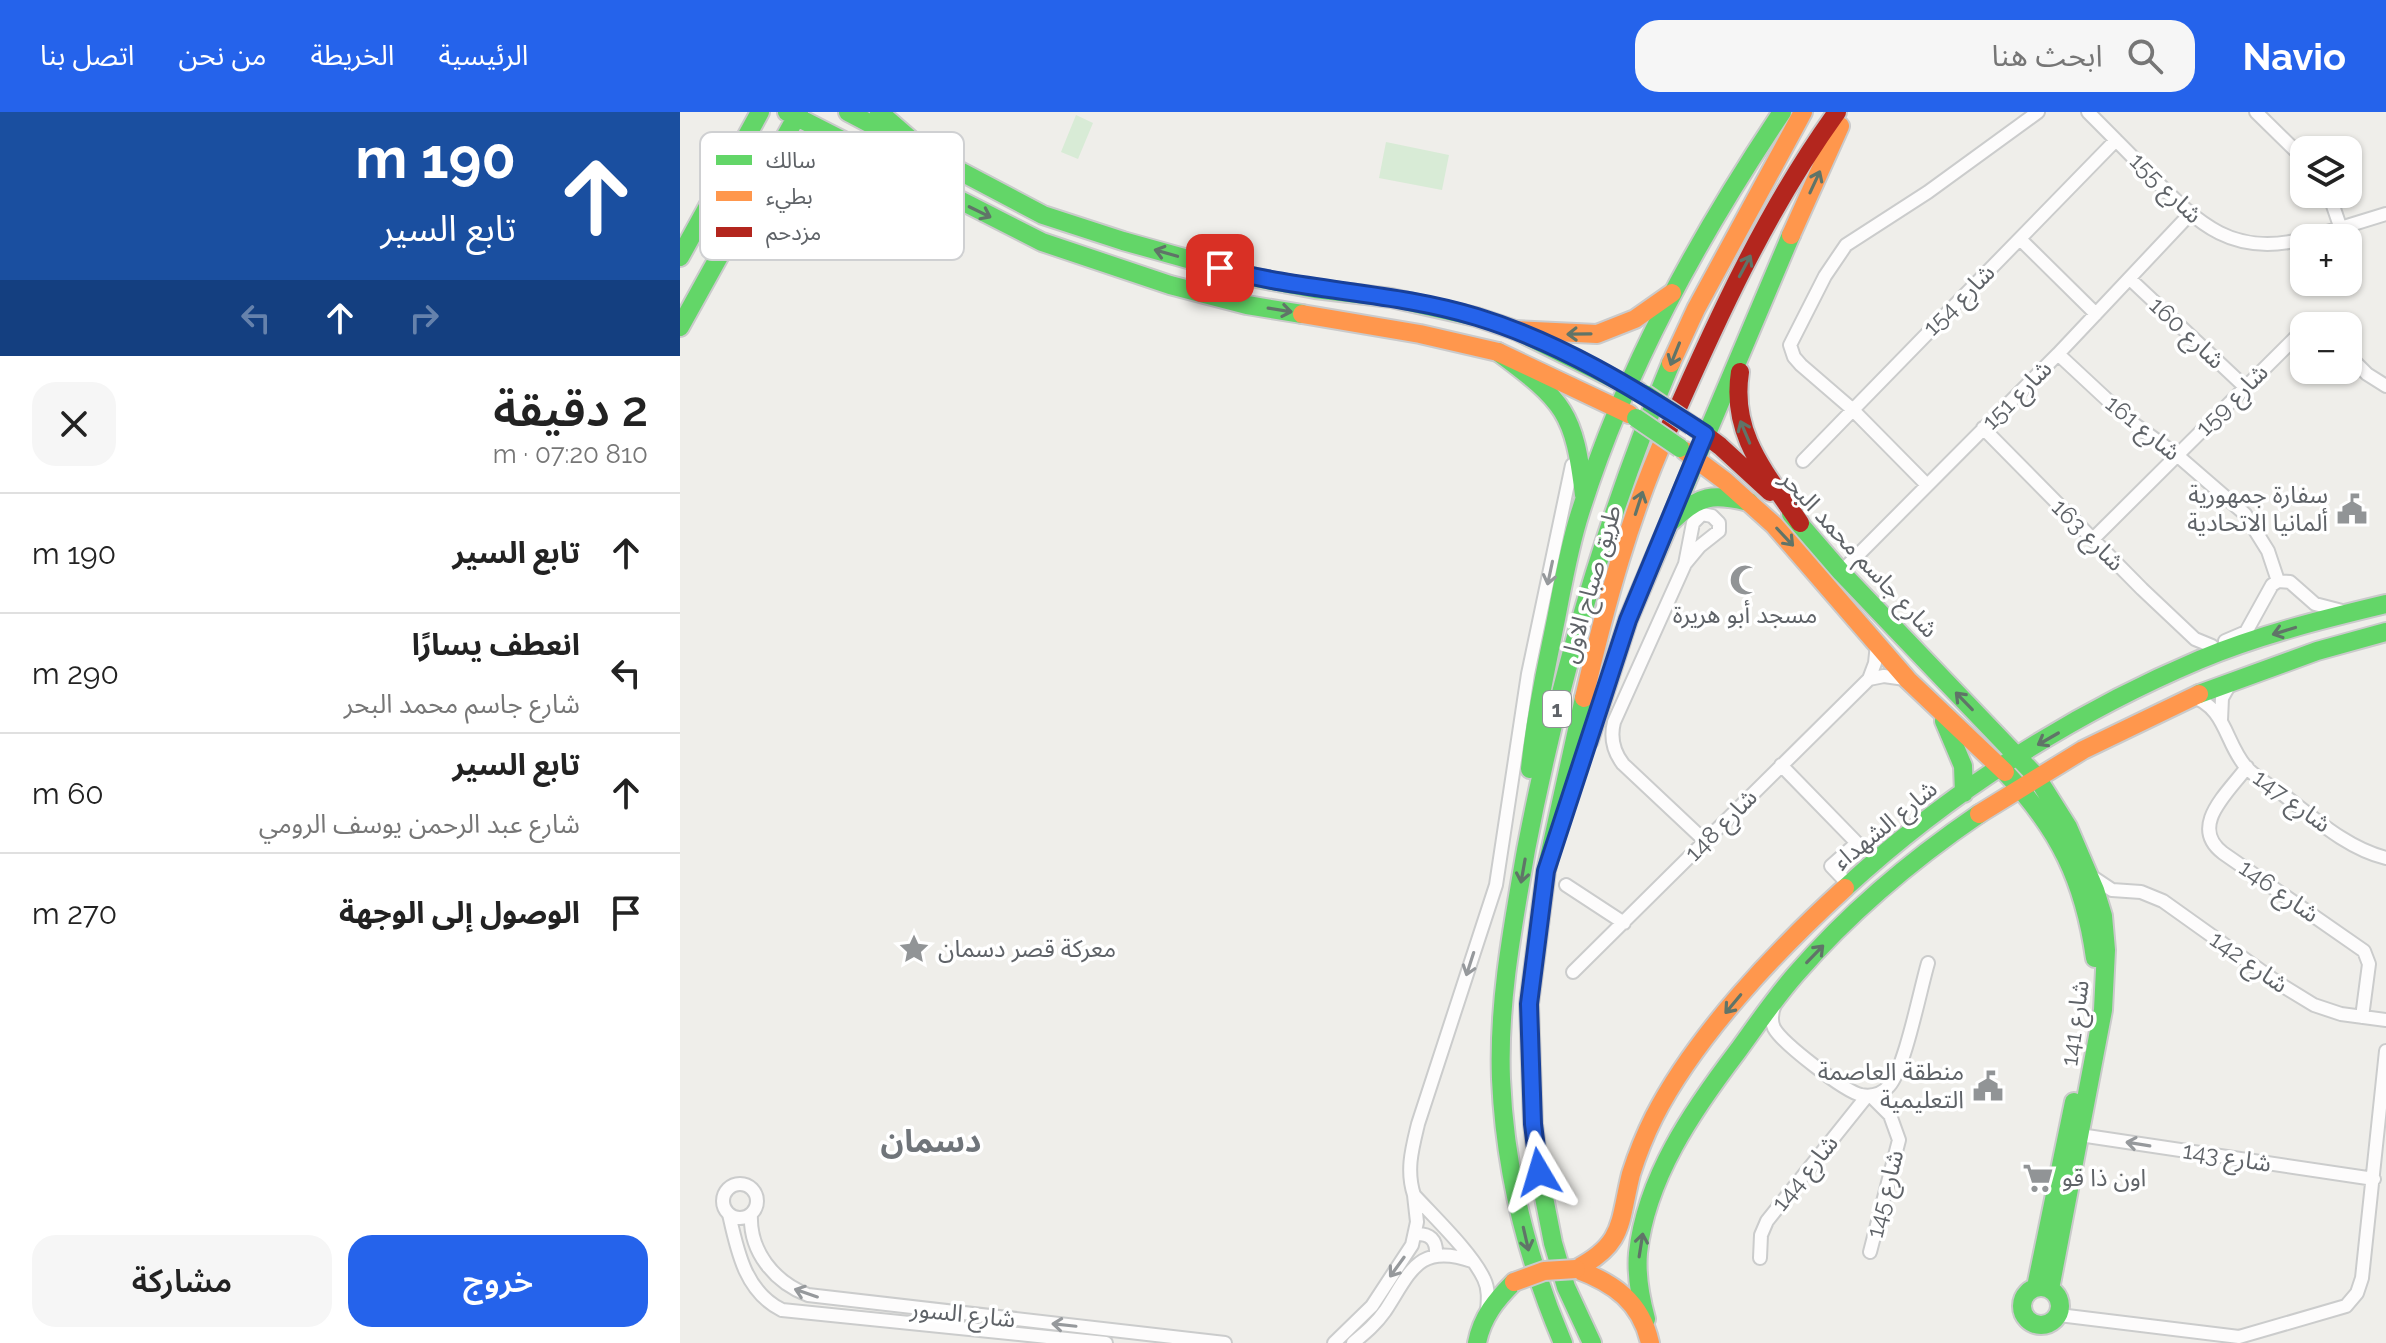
<!DOCTYPE html>
<html lang="ar">
<head>
<meta charset="utf-8">
<style>
  :root { --surface:#fff; --page:#f6f6f6; --text:#222; --muted:#767676; --line:#e0e0e0; --accent:#2563eb }
  body { margin:0; font-family:Raleway,"Noto Sans Arabic",sans-serif; background:var(--page); color:var(--text); direction:rtl; height:100vh; display:flex; flex-direction:column; font-size:30px; white-space:nowrap }
  * { box-sizing:border-box; margin:0 }
  p { font-size:26px; color:var(--muted) }
  .icon { flex:none; width:44px; height:44px; fill:none; stroke:currentColor; stroke-width:2; stroke-linecap:round; stroke-linejoin:round }
  .map { position:relative; flex:1; overflow:hidden; direction:ltr }
  .side { display:flex; flex-direction:column; background:var(--surface); width:680px }
  .side>* { flex:none }
  .banner { background:#1a4fa0; color:#fff; overflow:hidden }
  .controls { position:absolute; left:1610px; top:24px; display:grid; gap:16px }
  .controls a { display:grid; place-items:center; width:72px; height:72px; border-radius:16px; background:var(--surface); box-shadow:0 2px 6px #0004; font-size:40px }
  .pin { position:absolute; display:grid; place-items:center; width:68px; height:68px; color:#fff; margin:-34px; border-radius:16px; box-shadow:0 4px 12px #0006 }
  .me { position:absolute; width:88px; margin:-44px; rotate:353deg; stroke-linejoin:round; filter:drop-shadow(0 0 6px #0008) }
  .turn { display:flex; align-items:center; gap:28px; height:168px; padding:0 32px; font-size:36px }
  .turn .icon { width:104px; height:104px; stroke-width:2.5 }
  .turn b { display:block; font-size:56px; line-height:68px }
  .lanes { display:flex; align-items:center; height:76px; padding:0 32px; background:#0003; justify-content:center; gap:40px; direction:ltr }
  .lanes .off { opacity:.35 }
  .round { display:grid; place-items:center; flex:none; width:84px; height:84px; border-radius:24px; background:var(--page) }
  .overview { display:flex; align-items:center; justify-content:space-between; height:136px; padding:0 32px }
  h1 { font-size:48px; font-weight:600; line-height:60px }
  .primary-button { display:flex; gap:16px; margin-top:auto; padding:16px 32px }
  .primary-button a { flex:1; height:92px; border-radius:24px; background:var(--accent); color:#fff; font-size:32px; font-weight:600; line-height:92px; text-align:center }
  .primary-button a+a { background:var(--page); color:var(--text) }
  ul { padding:0; list-style:none }
  li { display:flex; align-items:center; gap:24px; height:120px; padding:0 32px; border-top:2px solid var(--line) }
  li div { flex:1 }
  li b { display:block; font-size:30px }
  li em { font-style:normal }
  header { display:flex; align-items:center; gap:48px; box-sizing:border-box; height:112px; padding:0 40px; background:var(--accent); color:#fff }
  header strong { font-size:38px }
  nav { display:flex; gap:44px; margin-inline-start:auto; font-size:28px }
  .search { width:560px; height:72px; background:var(--page); display:flex; align-items:center; gap:20px; box-sizing:border-box; padding:0 28px; border-radius:24px; color:var(--muted); font-size:30px }
  main { display:flex; flex:1; min-height:0 }
  .map>svg:first-child { display:block }
  .pitch { fill:#d8ebd6 }
  .lines { fill:none; stroke-linecap:round; stroke-linejoin:round }
  .street-casing { stroke:#cbcccc; stroke-width:16 }
  .fast-casing { stroke:#cacacb; stroke-width:22 }
  .slow-casing { stroke:#cacacb; stroke-width:22 }
  .jam-casing { stroke:#cacacb; stroke-width:22 }
  .street { stroke:#fdfcfc; stroke-width:12 }
  .fast { stroke:#63d668; stroke-width:18 }
  .slow { stroke:#ff974d; stroke-width:18 }
  .jam { stroke:#b3261e; stroke-width:18 }
  .fast-bridge-casing { stroke:#cacacb; stroke-width:22; stroke-linecap:butt }
  .slow-bridge-casing { stroke:#cacacb; stroke-width:22; stroke-linecap:butt }
  .fast-bridge { stroke:#63d668; stroke-width:18 }
  .slow-bridge { stroke:#ff974d; stroke-width:18 }
  .oneway { stroke:#607468 }
  .oneway2 { stroke:#96999c }
  .route-casing { stroke:#184099; stroke-width:20 }
  .route { stroke:#2563eb; stroke-width:14 }
  .labels { text-anchor:middle; stroke-width:7; stroke-linejoin:round; paint-order:stroke }
  .shield { fill:#fff; stroke:#8f9295; stroke-width:2 }
  .shield-label { font-size:22px; font-weight:bold; fill:#5f6368 }
  .street-label { font-size:24px; fill:#5f6368; stroke:#fff }
  .poi-label { font-size:24px; fill:#5f6368; stroke:#fff; text-anchor:end }
  .district-label { font-size:32px; font-weight:bold; fill:#70757a; stroke:#fff }
  .key { fill:#fff; stroke:#cfd0d2; stroke-width:2 }
  .key-label { font-size:22px; fill:#5f6368 }
</style>
</head>
<body>
<header>
<strong>Navio</strong>
<div class="search"><svg class="icon" aria-label="search" viewBox="0 0 24 24"><circle cx="10" cy="10" r="6"/><path d="M15 15l6 6"/></svg>ابحث هنا</div>
<nav><a>الرئيسية</a><a>الخريطة</a><a>من نحن</a><a>اتصل بنا</a></nav>
</header>
<main>
<div class="map">
<svg width="1706" height="1231" viewBox="0 0 1706 1231">
  <rect width="100%" height="100%" fill="#efeeea"/>
  <path class="pitch" d="M396,3l17,8 -15,36 -17,-7z
    M706,30l63,13 -7,35 -63,-12z"/>
  <g class="lines">
    <g class="street-casing">
      <path id="street" d="M1408,0c22,22 44,44 65,66 47,47 80,79 151,61
        M1576,0l48,47
        M1649,82l12,35
        M1628,126l78,-24
        M1340,127l76,75
        M1450,167l115,108
        M1378,242l72,67 48,35 67,58 23,37 10,30
        M1668,243l19,19 19,12
        M1303,316l159,161 53,50 17,7
        M1123,349l313,-321
        M1247,373l-75,-76 -51,-44 -7,-8 -4,-12 35,-69 21,-31 82,-53 110,-80
        M1413,427l211,-210
        M1005,452l15,-18 19,-15v-8l-7,-7 -10,-2 -9,9 -8,41 -71,158c-4,16 -1,29 9,42l82,77
        M1161,460l217,-218 132,-140
        M1545,529l21,-9 26,-47 6,-4 12,1 25,22 31,8
        M1189,567l15,-3 21,3
        M1511,584c35,11 34,47 55,71 10,11 23,18 35,26 32,24 65,55 105,65
        M1541,608l1,-22 9,-16
        M1101,653l76,78 -26,23 18,19
        M1567,655c-19,26 -59,59 -24,86l141,98 5,13 -7,53
        M1411,764l21,14 29,2 22,9 115,82 36,22 27,9 45,6
        M886,773l58,38
        M893,860l296,-293 6,-16 2,-19
        M1095,892c-3,8 -5,16 -1,24 8,15 70,63 87,67 11,2 21,-1 28,-9 16,-18 31,-96 39,-123
        M1400,1023l294,44
        M43 1089a17 17 0 1 1 34 0a17 17 0 1 1-34 0Z
        M49,1102c8,36 16,78 53,96l324,33
        M71,1102c-2,37 23,68 57,81l417,48
        M735,1122c15,-1 22,6 21,21
        M1190,1140l29,-112 -9,-25 -19,-19
        M1080,1146l1,-23 6,-14 100,-125
        M807,1199c1,-11 2,-22 -3,-32 -12,-26 -50,-62 -70,-84 -8,-25 -2,-46 4,-71l78,-239 32,-211 44,-209
        M1379,1203l180,22 107,-31 11,-13 5,-15 24,-227
        M654,1231l38,-37 40,-61 5,-23 -3,-27
        M673,1231c12,-10 23,-19 32,-32 25,-38 33,-69 87,-50"/>
    </g>
    <g class="fast-casing">
      <path id="fast" d="M107,0l255,130 128,43 77,20 55,9
        M168,0l195,103 80,26 133,37 59,11 76,9 85,19 39,13 123,61
        M199,0l54,47
        M0,145l80,-145
        M0,215l119,-215
        M818,240c67,50 76,60 86,143
        M1111,402l50,58 195,204 32,51 27,63 8,26 3,34 -3,60 -53,279
        M992,409c27,-26 41,-28 77,-19
        M1519,582l118,-43 69,-19
        M904,586l-38,173 -17,133 4,120 6,48 14,71 13,44 26,56
        M1264,609l19,45 1,27
        M909,628l39,-120 163,-385
        M850,657c5,-51 16,-100 26,-150 7,-36 13,-72 24,-106 45,-144 119,-277 202,-401
        M1325,660c54,57 79,108 90,186
        M1165,776c102,-94 226,-174 354,-228 60,-25 124,-41 187,-56
        M1342 1194a19 19 0 1 1 38 0a19 19 0 1 1-38 0Z
        M1356,1175l38,-185
        M966,1207c-6,-22 -10,-43 -8,-66 8,-75 55,-143 99,-201 19,-26 37,-53 59,-78 52,-60 117,-115 183,-160
        M797,1231c5,-26 19,-43 37,-61
        M883,1231c-36,-84 -58,-172 -62,-264 -3,-77 12,-154 25,-229 32,-167 79,-330 145,-487"/>
    </g>
    <g class="slow-casing">
      <path id="slow" d="M71,100c62,-59 97,-52 174,-27
        M1111,123l49,-109
        M622,202l118,20 78,18 131,62
        M835,218l82,4 38,-15 37,-26
        M991,251l25,-54 107,-197
        M1005,339l40,30 49,44 134,155 97,92
        M904,586c21,-92 46,-184 85,-270
        M1299,702l104,-64 116,-56
        M896,1157c49,-25 43,-47 55,-95 6,-19 14,-39 23,-57 42,-82 123,-167 191,-229
        M896,1157c38,14 65,33 74,74"/>
    </g>
    <g class="jam-casing">
      <path id="jam" d="M1060,260c-10,63 27,102 60,151
        M989,316c48,-109 98,-219 168,-316
        M1016,316l24,18 50,46"/>
    </g>
    <use href="#street" class="street"/>
    <use href="#fast" class="fast"/>
    <use href="#slow" class="slow"/>
    <use href="#jam" class="jam"/>
    <g class="fast-bridge-casing">
      <path id="fast-bridge" d="M965,282l47,32
        M956,306l44,30"/>
    </g>
    <g class="slow-bridge-casing">
      <path id="slow-bridge" d="M834,1170l30,-11 32,-2"/>
    </g>
    <use href="#fast-bridge" class="fast-bridge"/>
    <use href="#slow-bridge" class="slow-bridge"/>
  </g>
  <defs><path id="oneway-shaft" d="M-6 0H5M1.5-3L5.5 0L1.5 3" fill="none" stroke-width="1.6" stroke-linecap="round" stroke-linejoin="round" transform="scale(2)"/></defs>
  <g class="oneway">
    <use href="#oneway-shaft" transform="translate(1135 70) rotate(-65)"/>
    <use href="#oneway-shaft" transform="translate(300 100) rotate(26)"/>
    <use href="#oneway-shaft" transform="translate(486 141) rotate(-164)"/>
    <use href="#oneway-shaft" transform="translate(1065 154) rotate(-62)"/>
    <use href="#oneway-shaft" transform="translate(600 198) rotate(9)"/>
    <use href="#oneway-shaft" transform="translate(899 222) rotate(179)"/>
    <use href="#oneway-shaft" transform="translate(995 242) rotate(112)"/>
    <use href="#oneway-shaft" transform="translate(1065 320) rotate(-113)"/>
    <use href="#oneway-shaft" transform="translate(959 391) rotate(-72)"/>
    <use href="#oneway-shaft" transform="translate(1105 425) rotate(47)"/>
    <use href="#oneway-shaft" transform="translate(1604 519) rotate(163)"/>
    <use href="#oneway-shaft" transform="translate(1284 589) rotate(-134)"/>
    <use href="#oneway-shaft" transform="translate(1368 627) rotate(150)"/>
    <use href="#oneway-shaft" transform="translate(843 759) rotate(100)"/>
    <use href="#oneway-shaft" transform="translate(1135 842) rotate(-46)"/>
    <use href="#oneway-shaft" transform="translate(1053 892) rotate(130)"/>
    <use href="#oneway-shaft" transform="translate(846 1127) rotate(77)"/>
    <use href="#oneway-shaft" transform="translate(961 1133) rotate(-81)"/>
  </g>
  <g class="oneway2">
    <use href="#oneway-shaft" transform="translate(870 461) rotate(102)"/>
    <use href="#oneway-shaft" transform="translate(790 852) rotate(108)"/>
    <use href="#oneway-shaft" transform="translate(1458 1032) rotate(-171)"/>
    <use href="#oneway-shaft" transform="translate(717 1155) rotate(126)"/>
    <use href="#oneway-shaft" transform="translate(126 1181) rotate(-161)"/>
    <use href="#oneway-shaft" transform="translate(384 1213) rotate(-174)"/>
  </g>
  <g class="lines">
    <g class="route-casing">
      <path id="route" d="M540,156c84,24 173,23 257,49 82,25 157,71 228,117l-77,186 -82,251 -17,133 4,120 6,48"/>
    </g>
    <use href="#route" class="route"/>
  </g>
  <defs>
    <g id="civic-bare" transform="scale(2.4)"><path d="M-.6-6.5H3V-4.5H.6V-3L4-1V1h2V6H-6V1h2V-1L-.6-3ZM-1.2 2.5V6h2.4V2.5Z" fill="#919496" stroke="#fff" stroke-width="2.5" paint-order="stroke"/></g>
    <g id="mosque-bare" transform="scale(2.4)"><path d="M3.5-4.9A6 6 0 1 0 3.5 4.9A5 5 0 1 1 3.5-4.9Z" fill="#919496" stroke="#fff" stroke-width="2.5" paint-order="stroke"/></g>
    <g id="sight-bare" transform="scale(2.4)"><path d="M0-6L1.8-2.2L6-1.7L2.9 1.2L3.7 5.4L0 3.3L-3.7 5.4L-2.9 1.2L-6-1.7L-1.8-2.2Z" fill="#919496" stroke="#fff" stroke-width="2.5" paint-order="stroke"/></g>
    <g id="supermarket-bare" transform="scale(2.4)"><path d="M-6-5.5h2.5l.6 2H6L4.5 2H-2.5L-4.4-4H-6ZM-1.5 3.2a1.3 1.3 0 1 0 .1 0ZM3 3.2a1.3 1.3 0 1 0 .1 0Z" fill="#919496" stroke="#fff" stroke-width="2.5" paint-order="stroke"/></g>
  </defs>
  <g fill-rule="evenodd">
    <use href="#civic-bare" x="1672" y="397"/>
    <use href="#mosque-bare" x="1065" y="468"/>
    <use href="#sight-bare" x="234" y="837"/>
    <use href="#civic-bare" x="1308" y="974"/>
    <use href="#supermarket-bare" x="1358" y="1066"/>
  </g>
  <g class="labels">
    <rect class="shield" x="863" y="579" width="28" height="36" rx="6"/>
    <g class="shield-label">
      <text x="877" y="605">1</text>
    </g>
    <g class="street-label">
      <text transform="translate(1486 76) rotate(44)" y="8">شارع 155</text>
      <text transform="translate(1279 188) rotate(-45)" y="8">شارع 154</text>
      <text transform="translate(1507 221) rotate(43)" y="8">شارع 160</text>
      <text transform="translate(1337 283) rotate(-45)" y="8">شارع 151</text>
      <text transform="translate(1552 288) rotate(-45)" y="8">شارع 159</text>
      <text transform="translate(1463 316) rotate(39)" y="8">شارع 161</text>
      <text transform="translate(1408 423) rotate(45)" y="8">شارع 163</text>
      <text transform="translate(1179 442) rotate(47)" y="8">شارع جاسم محمد البحر</text>
      <text transform="translate(911 472) rotate(-74)" y="8">طريق صباح الاول</text>
      <text transform="translate(1612 689) rotate(36)" y="8">شارع 147</text>
      <text transform="translate(1041 713) rotate(-45)" y="8">شارع 148</text>
      <text transform="translate(1205 713) rotate(-39)" y="8">شارع الشهداء</text>
      <text transform="translate(1599 779) rotate(35)" y="8">شارع 146</text>
      <text transform="translate(1569 850) rotate(35)" y="8">شارع 142</text>
      <text transform="translate(1395 911) rotate(-82)" y="8">شارع 141</text>
      <text transform="translate(1547 1045) rotate(9)" y="8">شارع 143</text>
      <text transform="translate(1125 1061) rotate(-51)" y="8">شارع 144</text>
      <text transform="translate(1205 1082) rotate(-76)" y="8">شارع 145</text>
      <text transform="translate(283 1202) rotate(6)" y="8">شارع السور</text>
    </g>
    <g class="poi-label">
      <text x="1648" y="391">سفارة جمهورية<tspan x="1648" dy="28">ألمانيا الاتحادية</tspan></text>
      <text x="1065" y="511" text-anchor="middle">مسجد أبو هريرة</text>
      <text x="258" y="845" text-anchor="start">معركة قصر دسمان</text>
      <text x="1284" y="968">منطقة العاصمة<tspan x="1284" dy="28">التعليمية</tspan></text>
      <text x="1382" y="1074" text-anchor="start">اون ذا قو</text>
    </g>
    <g class="district-label">
      <text x="251" y="1040">دسمان</text>
    </g>
  </g>
  <rect x="20" y="20" width="264" height="128" rx="12" class="key"/>
  <rect x="36" y="43" width="36" height="10" fill="#63d668"/>
  <rect x="36" y="79" width="36" height="10" fill="#ff974d"/>
  <rect x="36" y="115" width="36" height="10" fill="#b3261e"/>
  <g class="key-label">
    <text x="86" y="56">سالك</text>
    <text x="86" y="92">بطيء</text>
    <text x="86" y="128">مزدحم</text>
  </g>
</svg>
<div class="controls">
<a><svg class="icon" aria-label="layers" viewBox="0 0 24 24"><path d="M12 4l9 5-9 5-9-5zM3 14l9 5 9-5"/></svg></a>
<a>+</a>
<a>−</a>
</div>
<div class="pin" style="left:540px;top:156px;background:#d93025"><svg class="icon" aria-label="arrive" viewBox="0 0 24 24"><path d="M6 21V4h12l-3 4 3 4H6"/></svg></div>
<svg class="me" style="left:859px;top:1060px" viewBox="-20 -20 40 40"><path d="M0-17L14 15 0 8-14 15z" fill="#2563eb" stroke="#fff" stroke-width="4"/></svg>
</div>
<section class="side">
<div class="banner">
<div class="turn"><svg class="icon" aria-label="ahead" viewBox="0 0 24 24"><path d="M12 20V5M6 11l6-6 6 6"/></svg><div><b>190 m</b>تابع السير</div></div>
<div class="lanes"><svg class="icon off" aria-label="left" viewBox="0 0 24 24"><path d="M17 20v-9H6M10 6l-5 5 5 5"/></svg><svg class="icon" aria-label="ahead" viewBox="0 0 24 24"><path d="M12 20V5M6 11l6-6 6 6"/></svg><svg class="icon off" aria-label="right" viewBox="0 0 24 24"><path d="M7 20v-9h11M14 6l5 5-5 5"/></svg></div>
</div>
<div class="overview"><div><h1>2 دقيقة</h1><p>810 m · 07:20</p></div><a class="round"><svg class="icon" aria-label="close" viewBox="0 0 24 24"><path d="M6 6l12 12M18 6L6 18"/></svg></a></div>
<ul>
<li><svg class="icon" aria-label="ahead" viewBox="0 0 24 24"><path d="M12 20V5M6 11l6-6 6 6"/></svg><div><b>تابع السير</b></div><em>190 m</em></li>
<li><svg class="icon" aria-label="left" viewBox="0 0 24 24"><path d="M17 20v-9H6M10 6l-5 5 5 5"/></svg><div><b>انعطف يسارًا</b><p>شارع جاسم محمد البحر</p></div><em>290 m</em></li>
<li><svg class="icon" aria-label="ahead" viewBox="0 0 24 24"><path d="M12 20V5M6 11l6-6 6 6"/></svg><div><b>تابع السير</b><p>شارع عبد الرحمن يوسف الرومي</p></div><em>60 m</em></li>
<li><svg class="icon" aria-label="arrive" viewBox="0 0 24 24"><path d="M6 21V4h12l-3 4 3 4H6"/></svg><div><b>الوصول إلى الوجهة</b></div><em>270 m</em></li>
</ul>
<div class="primary-button"><a>خروج</a><a>مشاركة</a></div>
</section>
</main>
</body>
</html>
